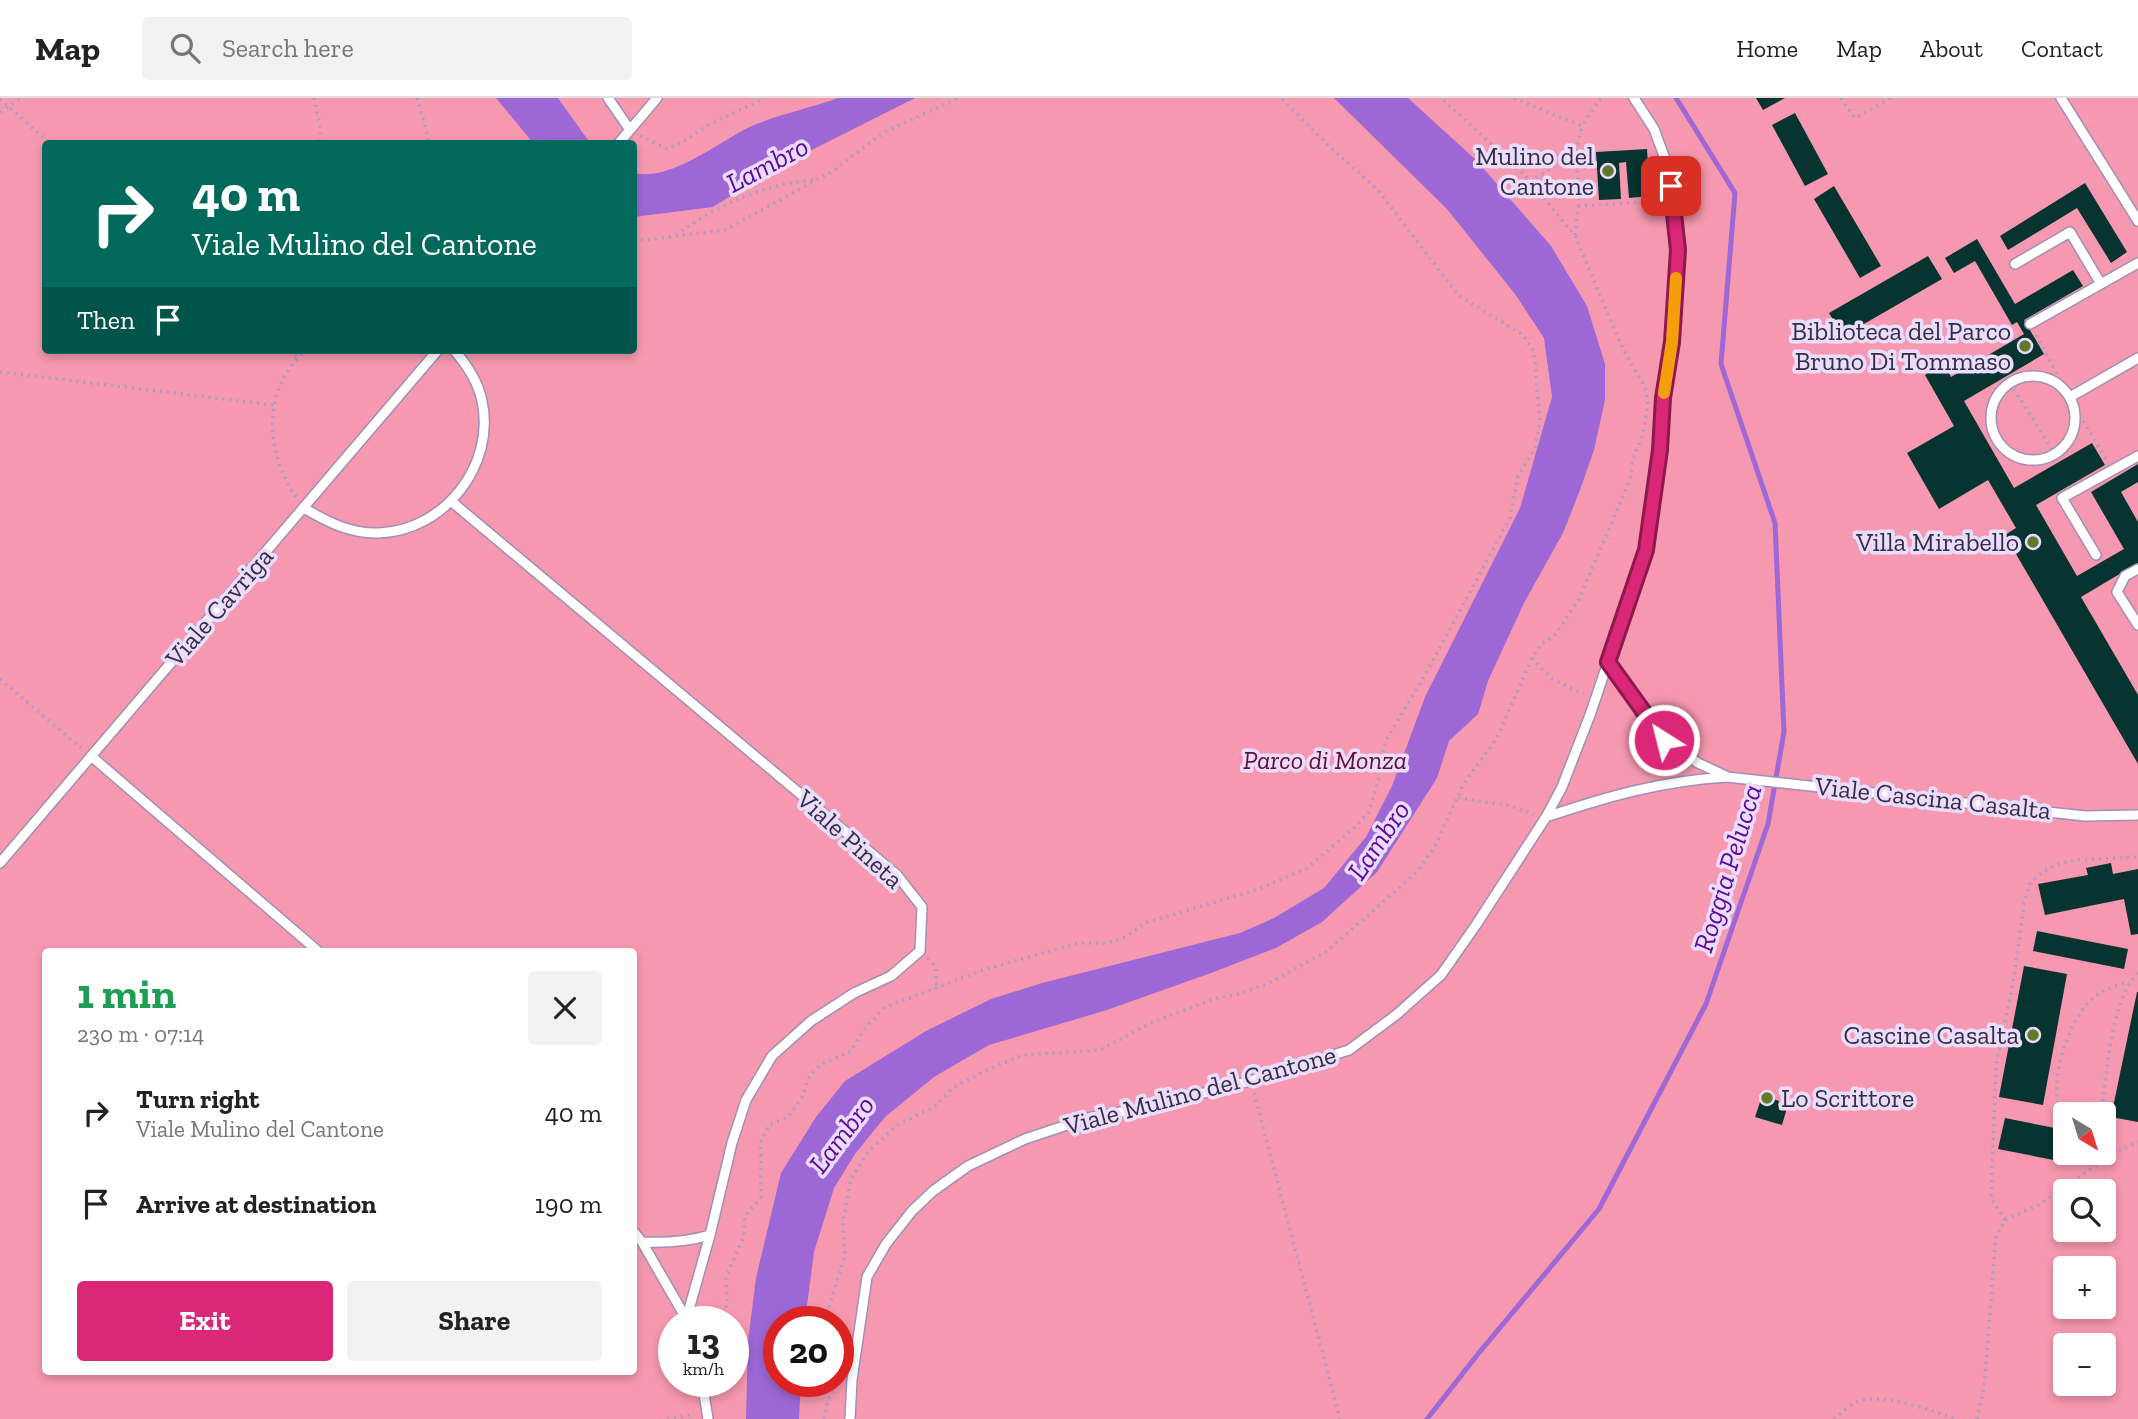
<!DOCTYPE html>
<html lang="en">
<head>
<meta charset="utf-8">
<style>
  :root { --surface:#fff; --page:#f2f2f2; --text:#222; --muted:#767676; --line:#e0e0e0; --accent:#db2777 }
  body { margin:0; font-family:"Zilla Slab",serif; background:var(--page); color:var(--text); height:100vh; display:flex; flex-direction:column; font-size:26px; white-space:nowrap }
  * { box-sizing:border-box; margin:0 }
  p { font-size:23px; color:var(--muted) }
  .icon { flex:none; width:38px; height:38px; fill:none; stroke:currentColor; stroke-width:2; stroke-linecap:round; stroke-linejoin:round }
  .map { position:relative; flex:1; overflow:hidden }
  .panel { position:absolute; left:42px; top:850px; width:595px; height:427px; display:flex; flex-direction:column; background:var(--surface); border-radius:7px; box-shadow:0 4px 10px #0003 }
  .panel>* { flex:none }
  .banner { position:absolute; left:42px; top:42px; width:595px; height:214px; border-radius:7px; box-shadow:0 4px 10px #0003; background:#00695c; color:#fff; overflow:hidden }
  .needle { width:46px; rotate:142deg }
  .fabs { position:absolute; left:2053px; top:1004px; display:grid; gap:14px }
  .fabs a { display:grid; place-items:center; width:63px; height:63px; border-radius:7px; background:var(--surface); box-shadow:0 4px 10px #0003; font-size:35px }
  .speed { position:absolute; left:658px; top:1208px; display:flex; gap:14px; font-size:35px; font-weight:700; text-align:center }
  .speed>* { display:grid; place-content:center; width:91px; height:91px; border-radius:50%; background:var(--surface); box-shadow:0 4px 10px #0003; line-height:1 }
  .speed small { font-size:18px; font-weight:400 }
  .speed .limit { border:10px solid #d22; background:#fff; color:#111 }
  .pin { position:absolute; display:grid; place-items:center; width:60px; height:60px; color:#fff; margin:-30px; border-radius:14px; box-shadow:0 4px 10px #0006 }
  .me { position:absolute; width:77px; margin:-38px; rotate:324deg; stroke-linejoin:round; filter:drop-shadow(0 0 5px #0008) }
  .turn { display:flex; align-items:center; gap:24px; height:147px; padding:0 35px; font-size:32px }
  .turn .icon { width:91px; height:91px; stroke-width:2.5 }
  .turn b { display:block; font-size:49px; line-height:60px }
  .then { display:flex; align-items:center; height:66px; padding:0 35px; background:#0003; gap:14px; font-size:26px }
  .round { display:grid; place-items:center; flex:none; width:74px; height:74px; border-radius:7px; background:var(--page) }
  .head { display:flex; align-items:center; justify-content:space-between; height:119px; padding:0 35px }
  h1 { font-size:42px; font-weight:800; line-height:52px; color:#1e9e55 }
  .action { display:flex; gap:14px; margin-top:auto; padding:14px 35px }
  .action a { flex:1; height:80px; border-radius:7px; background:var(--accent); color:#fff; font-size:28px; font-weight:800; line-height:80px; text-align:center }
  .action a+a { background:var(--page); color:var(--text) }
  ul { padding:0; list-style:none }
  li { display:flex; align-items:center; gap:21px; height:91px; padding:0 35px }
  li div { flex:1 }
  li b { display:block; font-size:26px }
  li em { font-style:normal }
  header { display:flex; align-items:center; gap:42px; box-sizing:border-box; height:98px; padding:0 35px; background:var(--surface); border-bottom:2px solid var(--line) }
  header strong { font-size:33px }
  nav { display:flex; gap:38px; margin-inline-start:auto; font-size:24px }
  .search { width:490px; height:63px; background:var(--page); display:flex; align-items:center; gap:18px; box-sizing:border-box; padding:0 24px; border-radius:7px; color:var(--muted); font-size:26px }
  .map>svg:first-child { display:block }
  .green { fill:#f698af; fill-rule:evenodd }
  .water { fill:#9d68d6 }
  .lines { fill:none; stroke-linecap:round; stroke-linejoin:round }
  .stream { stroke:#9d68d6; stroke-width:5 }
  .building { fill:#073430 }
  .service-casing { stroke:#a08fb6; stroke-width:12 }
  .path { stroke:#ab9dbf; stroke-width:3.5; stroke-dasharray:2 5; stroke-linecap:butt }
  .service { stroke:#fff; stroke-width:9 }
  .route-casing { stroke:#8e194d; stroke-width:18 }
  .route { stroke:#db2777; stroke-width:12 }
  .slow { stroke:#f59e0b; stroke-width:12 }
  .poi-dot { fill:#61792b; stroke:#eadcfe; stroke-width:2.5 }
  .labels { text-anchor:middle; stroke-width:7; stroke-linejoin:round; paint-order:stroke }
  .poi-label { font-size:26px; fill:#352e3e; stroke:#eadcfe; text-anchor:end }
  .street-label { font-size:26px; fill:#352e3e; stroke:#eadcfe }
  .park-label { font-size:26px; font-style:italic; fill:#630f2f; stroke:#eadcfe }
  .water-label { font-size:28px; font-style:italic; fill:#5e0897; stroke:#eadcfe }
</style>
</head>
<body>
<header>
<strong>Map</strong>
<div class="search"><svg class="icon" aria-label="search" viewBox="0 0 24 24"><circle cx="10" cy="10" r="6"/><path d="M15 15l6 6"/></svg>Search here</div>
<nav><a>Home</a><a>Map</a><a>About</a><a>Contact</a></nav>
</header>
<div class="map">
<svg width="2138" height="1321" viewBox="0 0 2138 1321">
  <rect width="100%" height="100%" fill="#decdf7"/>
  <path class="green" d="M0,0h2138v1321h-2138zM46,46h588v206h-588zM46,854h588v420h-588zM2065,1017h39v38h-39zM2065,1094h39v38h-39zM2065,1171h39v38h-39zM674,1223h59v60h-59zM779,1223h59v60h-59zM2065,1248h39v38h-39z"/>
  <path class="water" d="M496,0h62l32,45h-57z
    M838,0h77l-145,73 -57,36 -79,10v-44c38,9 86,-33 120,-48 27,-11 56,-17 84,-27z
    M1334,0h74l68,62 75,86 36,60 18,58v36l-11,50 -14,40 -17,43 -39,70 -36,78 -10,33 -29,27 -12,37 -60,94 -55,50 -46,26 -65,25 -104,37 -118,35 -55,32 -49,40 -30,37 -21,34 -20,64 -9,69h-26v60h22l-2,38h-53l2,-78 8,-63 25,-105 35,-56 29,-36 81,-50 65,-32 51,-16 198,-50 34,-15 50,-30 42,-51 26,-51 33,-89 95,-189 32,-111 -8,-59 -29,-44 -68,-85z"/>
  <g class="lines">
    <path class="stream" d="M1427,1321l51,-65 121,-145 107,-205 62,-180 16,-92 -9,-209 -54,-159 14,-171 -59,-95"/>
  </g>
  <path class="building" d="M1756,0h29l-22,12z
    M1795,15l33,61 -23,12 -33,-61z
    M1647,51l3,47 -21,2 -3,-36 -7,1 2,36 -22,1 -3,-48z
    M2085,85l42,69 -16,11 -34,-55 -69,42 -8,-14z
    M1834,88l47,80 -21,12 -46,-79z
    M1977,141l38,65 58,-34 10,16 -59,34 20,34 -80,47 50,87 78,-45 13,22 -69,40 41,71 47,-27 -33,-57 47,-28v18l-17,10 17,30v41l-57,34 57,98v69l-133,-229 11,-7 -28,-48 -49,29 -32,-56 47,-27 -29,-51 19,-11 7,13 73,-43 -7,-12 -5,3 -37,-64 -21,12 -9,-15z
    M1928,158l14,23 -99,57 -14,-23z
    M2111,765l2,11 25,-5v65l-7,1 -7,-36 -79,16 -7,-31 50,-9 -2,-7z
    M2037,833l91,18 -4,20 -91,-18z
    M2024,868l43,8 -24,131 -44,-8z
    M2137,894h1v130l-27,-5z
    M1771,1000l8,3 -1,4 9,3 -5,17 -27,-8 6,-18 9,3z
    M2005,1020l60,12v23h12l-3,11 -76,-15z"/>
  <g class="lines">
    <g class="service-casing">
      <path id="service" d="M608,0l22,32
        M2061,0l77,123
        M618,46l39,-46
        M2015,166l55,-32 31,52
        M2030,226l108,-61
        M1991 320a42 42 0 1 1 84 0a42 42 0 1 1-84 0Z
        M2070,299l68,-39
        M452,404l445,373 25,32 -2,44 -29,25 -37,17 -43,28 -39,35 -26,44 -14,43 -22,92 -24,85
        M304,410c23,14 47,26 75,25 65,-2 117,-68 103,-132 -4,-20 -15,-36 -28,-51
        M2096,457l-34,-57 76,-42
        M2138,471l-13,7 -8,16 21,33
        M1608,564l56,78 34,23 28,13
        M91,658l228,196
        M1546,719c63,-21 115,-36 181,-40l358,39 53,-1
        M0,765l438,-513
        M634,1134l8,10 45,78
        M642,1144c24,1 45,0 68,-7
        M702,1283l6,38
        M850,1321l2,-39 15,-103 19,-33 26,-33 21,-20 35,-25 57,-27 63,-21 66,-12 96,-25 99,-31 47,-35 45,-40 35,-50 70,-108 16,-30 28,-72 56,-165 14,-100 3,-52 9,-56 6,-92 -8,-78 -16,-43 -20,-31"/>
    </g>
    <path class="path" d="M314,0l7,32 -2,14
      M417,0l13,46
      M1514,0l68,28 17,-26 4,-2
      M1841,0l14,20 36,-20
      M0,1l51,45
      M0,14l21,-14
      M640,38l27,13 16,-7 25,-17 57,-27
      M1530,84l46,-30
      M1578,108l82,-5
      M676,137c41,-30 87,-51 137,-55
      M1575,137l4,-35 -3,-48 6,-26
      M634,141l10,1 81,-10 108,-59 50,-38 75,-35
      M2036,237l28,52
      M290,252l8,7
      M0,274l273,33
      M2010,285l45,71
      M2076,311l30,50
      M296,399c-31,-45 -35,-108 10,-147
      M1532,560l20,21 32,15
      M0,581l81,69
      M1458,700l53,8 23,8
      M928,860l8,9v21
      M1254,995l86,326
      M2066,1017c-3,-4 -7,-8 -8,-14 -7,-27 12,-81 32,-100 11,-11 24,-15 39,-19
      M2101,1017c6,-42 9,-112 37,-143
      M2096,1066l4,-11
      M2005,1122l-14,-22 5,-133 17,-81 12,-85 5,-15 11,-11 17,-9 18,-4 62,-3
      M722,1223l5,-18 -1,-26 18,-41 1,-20 16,-19v-55l8,-17 19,-8 15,-21 5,-17 12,-14 31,-14 12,-20 21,-23 96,-37 98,-28h28l20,-6 19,-14 114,-34 48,-21 45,-38 17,-18 11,-38 5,-32 40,-67 85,-157 8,-42 17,-27 5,-28 -6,-69 -11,-17 -65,-40 -81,-106 -45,-40 -51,-51
      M828,1223l1,-14 16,-53 -2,-33 8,-43 17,-26 29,-27 37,-18 20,-20 33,-17 36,-15 77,-5 55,-29 59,-22 24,-5 29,-10 59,-32 92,-81 17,-25 28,-61 34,-47 35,-80 10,-15 12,-7 25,-37 51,-119 4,-24 9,-22 5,-30 -3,-17 -22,-38 -48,-113 -51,-62 -83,-76
      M838,1267l1,8
      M667,1321l28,-5
      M824,1321l4,-18 9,-20
      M1834,1321c7,-6 15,-13 23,-17 26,-10 73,8 99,17
      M1977,1321l7,-31 12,-152 9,-16 33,-15 75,-51 25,-12"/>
    <use href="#service" class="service"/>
  </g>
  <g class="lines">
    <g class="route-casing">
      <path id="route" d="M1664,642l-56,-78 38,-112 14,-100 3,-52 9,-56 6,-92 -7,-64"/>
    </g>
    <use href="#route" class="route"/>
    <path class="slow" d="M1664,295l8,-51 4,-64"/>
  </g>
  <g class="poi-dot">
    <circle cx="1608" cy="73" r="7"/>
    <circle cx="2025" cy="248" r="7"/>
    <circle cx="2033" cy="444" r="7"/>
    <circle cx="2033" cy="937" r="7"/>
    <circle cx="1767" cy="1000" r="7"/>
  </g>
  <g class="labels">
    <g class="poi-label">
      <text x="1594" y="67">Mulino del<tspan x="1594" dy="30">Cantone</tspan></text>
      <text x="2011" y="242">Biblioteca del Parco<tspan x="2011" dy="30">Bruno Di Tommaso</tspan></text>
      <text x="2019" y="453">Villa Mirabello</text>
      <text x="2019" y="946">Cascine Casalta</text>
      <text x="1781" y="1009" text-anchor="start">Lo Scrittore</text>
    </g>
    <g class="street-label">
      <text transform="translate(219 509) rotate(-49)" y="9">Viale Cavriga</text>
      <text transform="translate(1933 700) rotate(6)" y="9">Viale Cascina Casalta</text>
      <text transform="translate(850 741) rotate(42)" y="9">Viale Pineta</text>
      <text transform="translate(1200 992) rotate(-15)" y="9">Viale Mulino del Cantone</text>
    </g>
    <g class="park-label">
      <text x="1325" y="671">Parco di Monza</text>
    </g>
    <g class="water-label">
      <text transform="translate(767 66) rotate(-28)" y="10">Lambro</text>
      <text transform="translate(1378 742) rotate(-56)" y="10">Lambro</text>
      <text transform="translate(1727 770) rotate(-73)" y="10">Roggia Pelucca</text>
      <text transform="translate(841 1036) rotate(-53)" y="10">Lambro</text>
    </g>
  </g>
</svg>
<div class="fabs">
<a><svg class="needle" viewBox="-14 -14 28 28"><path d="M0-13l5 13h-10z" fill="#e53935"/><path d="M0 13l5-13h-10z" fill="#767676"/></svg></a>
<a><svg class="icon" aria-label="search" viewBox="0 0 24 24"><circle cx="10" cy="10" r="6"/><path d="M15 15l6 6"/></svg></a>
<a>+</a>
<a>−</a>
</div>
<div class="speed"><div>13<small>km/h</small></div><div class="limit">20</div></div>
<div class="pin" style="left:1671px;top:88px;background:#d93025"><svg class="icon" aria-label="arrive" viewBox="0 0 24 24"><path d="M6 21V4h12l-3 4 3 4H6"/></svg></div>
<svg class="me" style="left:1664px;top:642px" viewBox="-20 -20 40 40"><circle r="17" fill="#db2777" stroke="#fff" stroke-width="3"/><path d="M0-11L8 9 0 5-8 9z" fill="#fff"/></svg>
<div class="banner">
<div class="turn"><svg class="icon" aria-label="right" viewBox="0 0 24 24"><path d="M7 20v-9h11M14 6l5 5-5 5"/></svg><div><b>40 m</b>Viale Mulino del Cantone</div></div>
<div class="then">Then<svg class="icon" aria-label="arrive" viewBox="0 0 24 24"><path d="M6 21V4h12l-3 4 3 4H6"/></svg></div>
</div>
<section class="panel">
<div class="head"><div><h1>1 min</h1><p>230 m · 07:14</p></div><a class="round"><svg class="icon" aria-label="close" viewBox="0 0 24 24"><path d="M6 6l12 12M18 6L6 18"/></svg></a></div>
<ul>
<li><svg class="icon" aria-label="right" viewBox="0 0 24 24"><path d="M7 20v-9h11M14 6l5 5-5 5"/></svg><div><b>Turn right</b><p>Viale Mulino del Cantone</p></div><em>40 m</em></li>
<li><svg class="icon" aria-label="arrive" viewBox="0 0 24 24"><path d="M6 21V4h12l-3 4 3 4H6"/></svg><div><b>Arrive at destination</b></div><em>190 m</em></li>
</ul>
<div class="action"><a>Exit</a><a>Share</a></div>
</section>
</div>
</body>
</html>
